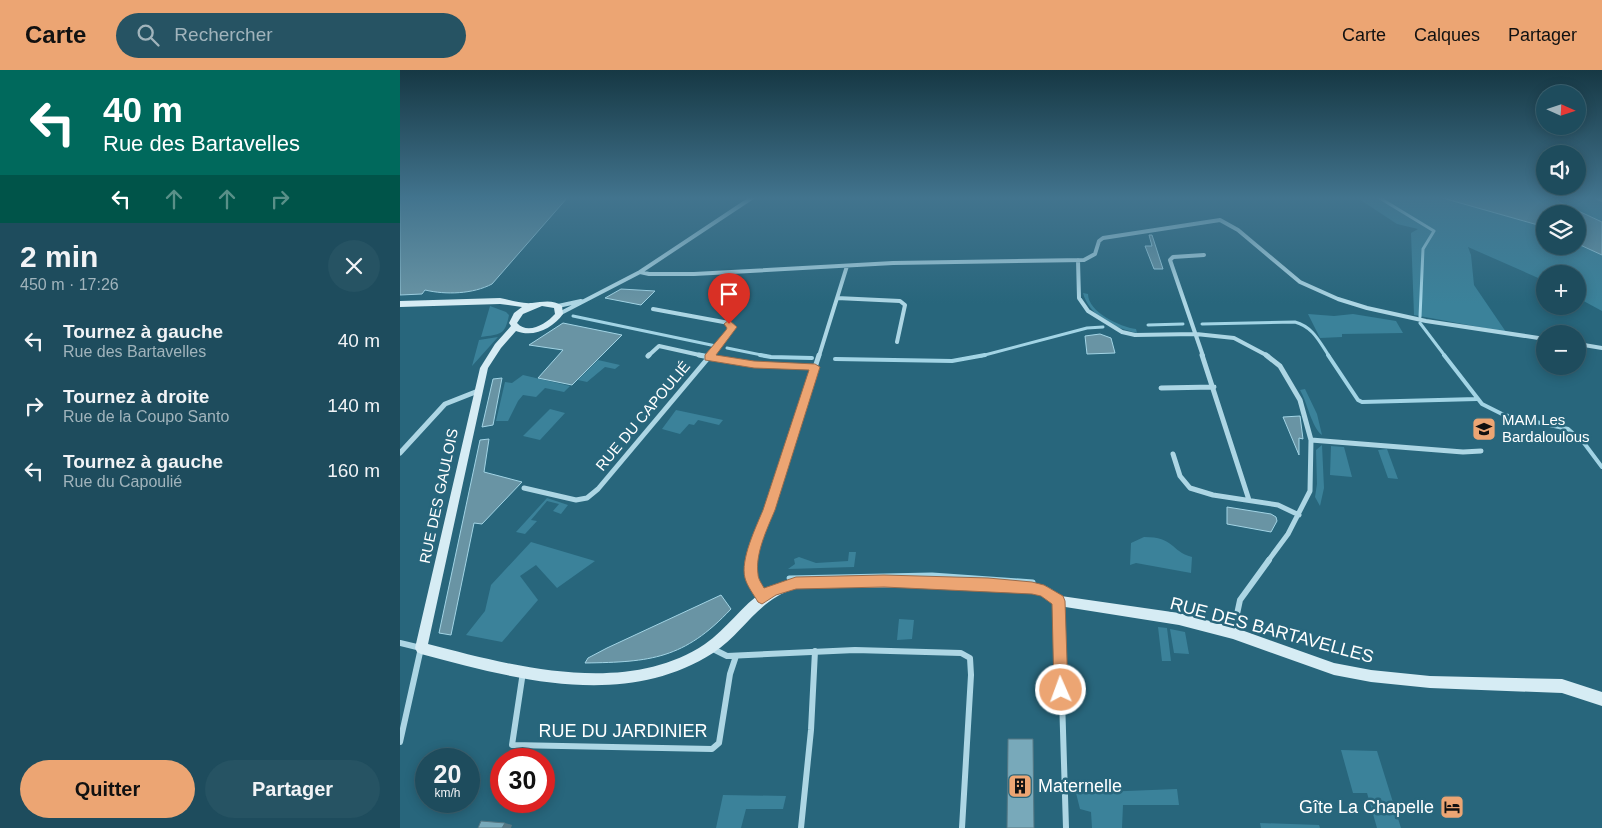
<!DOCTYPE html>
<html lang="fr">
<head>
<meta charset="utf-8">
<style>
  :root { --surface:#1e4c5d; --page:#265363; --text:#f1f3f6; --muted:#a1b4bc; --line:#3c6372; --accent:#eca573 }
  body { margin:0; font-family:Arial,sans-serif; background:var(--page); color:var(--text); height:100vh; display:flex; flex-direction:column; font-size:19px; white-space:nowrap }
  * { box-sizing:border-box; margin:0 }
  p { font-size:16px; color:var(--muted) }
  .icon { flex:none; width:28px; height:28px; fill:none; stroke:currentColor; stroke-width:2; stroke-linecap:round; stroke-linejoin:round }
  .map { position:relative; flex:1; overflow:hidden }
  .side { display:flex; flex-direction:column; background:var(--surface); width:400px }
  .side>* { flex:none }
  .guide { background:#00695c; color:#fff; overflow:hidden }
  .needle { width:32px; rotate:93deg }
  .buttons { position:absolute; left:1136px; top:15px; display:grid; gap:10px }
  .buttons a { display:grid; place-items:center; width:50px; height:50px; border-radius:50%; background:var(--surface); box-shadow:0 2px 12px #0003,0 0 0 1px var(--line); font-size:25px }
  .speed { position:absolute; left:15px; top:678px; display:flex; gap:10px; font-size:25px; font-weight:700; text-align:center }
  .speed>* { display:grid; place-content:center; width:65px; height:65px; border-radius:50%; background:var(--surface); box-shadow:0 2px 12px #0003,0 0 0 1px var(--line); line-height:1 }
  .speed small { font-size:12px; font-weight:400 }
  .speed .limit { border:8px solid #d22; background:#fff; color:#111 }
  .pin { position:absolute; display:grid; place-items:center; width:42px; height:42px; color:#fff; margin:-51px -21px; border-radius:50% 50% 50% 0; rotate:-45deg; box-shadow:0 0 5px #0007 }
  .pin .icon { rotate:45deg }
  .me { position:absolute; width:55px; margin:-28px; rotate:358deg; stroke-linejoin:round; filter:drop-shadow(0 0 4px #0008) }
  .turn { display:flex; align-items:center; gap:18px; height:105px; padding:0 20px; font-size:22px }
  .turn .icon { width:65px; height:65px; stroke-width:2.5 }
  .turn b { display:block; font-size:35px; line-height:42px }
  .lanes { display:flex; align-items:center; height:48px; padding:0 20px; background:#0003; justify-content:center; gap:25px; direction:ltr }
  .lanes .off { opacity:.35 }
  .round { display:grid; place-items:center; flex:none; width:52px; height:52px; border-radius:26px; background:var(--page) }
  .head { display:flex; align-items:center; justify-content:space-between; height:85px; padding:0 20px }
  h1 { font-size:30px; font-weight:700; line-height:38px }
  .action { display:flex; gap:10px; margin-top:auto; padding:10px 20px }
  .action a { flex:1; height:58px; border-radius:30px; background:var(--accent); color:#111; font-size:20px; font-weight:700; line-height:58px; text-align:center }
  .action a+a { background:var(--page); color:var(--text) }
  ul { padding:0; list-style:none }
  li { display:flex; align-items:center; gap:15px; height:65px; padding:0 20px }
  li div { flex:1 }
  li b { display:block; font-size:19px }
  li em { font-style:normal }
  header { display:flex; align-items:center; gap:30px; box-sizing:border-box; height:70px; padding:0 25px; background:var(--accent); color:#111 }
  header strong { font-size:24px }
  nav { display:flex; gap:28px; margin-inline-start:auto; font-size:18px }
  .search { width:350px; height:45px; background:var(--page); display:flex; align-items:center; gap:12px; box-sizing:border-box; padding:0 18px; border-radius:28px; color:var(--muted); font-size:19px }
  main { display:flex; flex:1; min-height:0 }
  .map>svg:first-child { display:block }
  .green { fill:#3b829a }
  .water { fill:#6994a4; stroke:#a2d4e5 }
  .lines { fill:none; stroke-linecap:round; stroke-linejoin:round }
  .stream-far2 { stroke:#a2d4e5; stroke-width:3 }
  .stream-far1 { stroke:#a2d4e5; stroke-width:4 }
  .stream { stroke:#a2d4e5; stroke-width:5 }
  .street-far2 { stroke:#add6e4; stroke-width:4 }
  .street-far1 { stroke:#add6e4; stroke-width:5 }
  .street { stroke:#add6e4; stroke-width:6 }
  .secondary { fill:#d6ecf4; fill-rule:evenodd }
  .shaded-wall { fill:#547682 }
  .building { fill:#78a9ba; stroke:#547682 }
  .route { fill:#eca573; stroke:#996b4b }
  .labels { text-anchor:middle; stroke-width:5; stroke-linejoin:round; paint-order:stroke }
  .street-label { font-size:15px; fill:#fff; stroke:#28667c }
  .poi-label { font-size:15px; fill:#fff; stroke:#28667c; text-anchor:start }
  .near-street-label { font-size:18px; fill:#fff; stroke:#28667c }
  .near-poi-label { font-size:18px; fill:#fff; stroke:#28667c; text-anchor:start }
</style>
</head>
<body>
<header>
<strong>Carte</strong>
<div class="search"><svg class="icon" aria-label="search" viewBox="0 0 24 24"><circle cx="10" cy="10" r="6"/><path d="M15 15l6 6"/></svg>Rechercher</div>
<nav><a>Carte</a><a>Calques</a><a>Partager</a></nav>
</header>
<main>
<section class="side">
<div class="guide">
<div class="turn"><svg class="icon" aria-label="left" viewBox="0 0 24 24"><path d="M17 20v-9H6M10 6l-5 5 5 5"/></svg><div><b>40 m</b>Rue des Bartavelles</div></div>
<div class="lanes"><svg class="icon" aria-label="left" viewBox="0 0 24 24"><path d="M17 20v-9H6M10 6l-5 5 5 5"/></svg><svg class="icon off" aria-label="ahead" viewBox="0 0 24 24"><path d="M12 20V5M6 11l6-6 6 6"/></svg><svg class="icon off" aria-label="ahead" viewBox="0 0 24 24"><path d="M12 20V5M6 11l6-6 6 6"/></svg><svg class="icon off" aria-label="right" viewBox="0 0 24 24"><path d="M7 20v-9h11M14 6l5 5-5 5"/></svg></div>
</div>
<div class="head"><div><h1>2 min</h1><p>450 m · 17:26</p></div><a class="round"><svg class="icon" aria-label="close" viewBox="0 0 24 24"><path d="M6 6l12 12M18 6L6 18"/></svg></a></div>
<ul>
<li><svg class="icon" aria-label="left" viewBox="0 0 24 24"><path d="M17 20v-9H6M10 6l-5 5 5 5"/></svg><div><b>Tournez à gauche</b><p>Rue des Bartavelles</p></div><em>40 m</em></li>
<li><svg class="icon" aria-label="right" viewBox="0 0 24 24"><path d="M7 20v-9h11M14 6l5 5-5 5"/></svg><div><b>Tournez à droite</b><p>Rue de la Coupo Santo</p></div><em>140 m</em></li>
<li><svg class="icon" aria-label="left" viewBox="0 0 24 24"><path d="M17 20v-9H6M10 6l-5 5 5 5"/></svg><div><b>Tournez à gauche</b><p>Rue du Capoulié</p></div><em>160 m</em></li>
</ul>
<div class="action"><a>Quitter</a><a>Partager</a></div>
</section>
<div class="map">
<svg width="1202" height="758" viewBox="0 0 1202 758">
  <rect width="100%" height="100%" fill="#28667c"/>
  <path class="green" d="M956,127h83l106,30v19h33v-2l24,11v56l-24,-13v-24h-33v7l-77,-34 3,8 3,30 32,47 -92,-17 -3,-82 7,-4 -21,-5z
    M1156,127h37l9,5v20l-43,-20z
    M683,223l5,1c0,18 32,33 48,35l1,4c-22,-5 -48,-17 -54,-40z
    M90,236l16,6 3,3c-4,21 -9,19 -28,22z
    M908,244l26,2 19,-2 43,7 7,12 -61,1v3l-22,1z
    M98,267l-26,29 7,-26z
    M198,290l22,5 -5,4 -10,-2 -18,15 -9,-2z
    M123,305l47,11 -6,6 -19,-4 -9,9 -13,-2 -5,6 -10,20h-12l9,-39 7,1z
    M905,319l12,25 5,21c-10,-7 -15,-33 -22,-45z
    M150,339l15,4 -25,27 -17,-4z
    M276,340l47,10 -4,5 -21,-5 -4,5 -5,-1 -9,10 -18,-5z
    M922,375l2,43 -4,18 -5,-9 2,-13 -1,-34z
    M931,376l13,1 8,30 -22,-2z
    M987,379l11,30 -10,-1 -10,-28z
    M147,428l21,7 -7,9 -8,-3 6,-7 -12,-3 -16,19 6,1 -12,13 -9,-2z
    M744,467c31,0 26,14 48,20l-1,16 -55,-10 -6,2 1,-22z
    M131,472l64,19 -38,27 -21,-23 -16,11 18,24 -36,42 -36,-7 19,-24 6,-26z
    M449,482h7l-2,15 -66,2 7,-5 -1,-5 5,-2 17,6 32,-2z
    M499,549l15,1 -2,19 -15,1z
    M758,557l9,1 4,33h-9z
    M770,559l15,3 4,22 -15,-1z
    M941,680l36,1 24,77h-24l-10,-35h-14z
    M777,719l2,16h-56l-1,23h-30l-1,-16 -11,-3 -4,-16z
    M323,725l63,1 -3,13h-37l-5,19h-25z
    M860,753l59,2 1,3h-59z"/>
  <path class="water" d="M0,127h168l-76,87c-19,10 -46,11 -67,6l-3,4 -22,1z
    M1039,127h117l3,5 43,20v33l-24,-11v-30h-33v13z
    M749,165h3l11,34h-9l-9,-23h7z
    M221,219l34,2 -14,14 -36,-7z
    M163,253l59,12 -50,50 -34,-7 25,-28 -34,-5z
    M700,264l11,4 4,15 -28,1 -2,-18z
    M102,308l-9,47 -11,2 11,-48z
    M900,346l3,23 -4,-1v17l-16,-38z
    M89,369l-5,33 38,10 -40,42 -8,-1 -23,112 -12,-2 41,-193z
    M827,437l44,7 5,3 1,4 -6,11 -44,-8z
    M321,525l10,14c-47,50 -80,53 -146,54l3,-5 19,-10z"/>
  <g class="lines">
    <path class="stream-far2" d="M978,127l56,34 -11,18 -3,68
      M173,246l143,30
      M1020,253l25,33
      M802,254l93,-2c18,5 24,19 34,34
      M748,255l35,-1
      M327,278l39,8
      M581,286l106,-28 16,-1"/>
    <path class="stream-far1" d="M360,285l11,2 41,1
      M928,285l30,45 4,2 115,-3
      M1044,285l38,49 22,11 64,14 16,14 18,24
      M435,289l117,2 33,-6"/>
    <path class="stream" d="M389,508l143,-3 101,7"/>
    <path class="street-far2" d="M1196,127l6,3
      M678,190l1,38 9,13 34,21 13,3 61,-1 38,4 34,18
      M240,202l9,2h45l199,-11 191,-3 11,-6 4,-13 4,-3 117,-18 18,10 62,52 38,17 29,9 59,13 119,18
      M437,228l63,3 5,4 -8,37
      M158,236l23,-5
      M253,239l76,14 3,4 -22,29
      M159,244l81,-42 113,-75
      M1178,274l24,4
      M248,286l11,-10 45,10
      M419,286l28,-90
      M803,286l-33,-96 3,-3 31,-2"/>
    <path class="street-far1" d="M299,285l10,2 2,-2
      M802,285l47,145
      M866,285l14,11 20,34 11,40 -1,51 -22,43 -20,27
      M248,286l1,-1
      M761,318l53,-1
      M911,370l152,12 18,-1
      M0,383l45,-49 33,-13
      M773,384l7,22 10,12 23,7 65,10 21,10
      M124,418l52,12 11,-2 11,-9 111,-132 45,7 61,3
      M352,491l67,-206"/>
    <path class="street" d="M352,490l-1,17 11,21
      M659,531l7,227
      M833,563l7,-33 29,-40
      M0,573l21,5 -21,94
      M311,578l16,8 128,-6 106,3 9,5 1,17 -9,153
      M123,602l-11,73 200,4 7,-6 11,-69 6,-18
      M401,758l10,-98 4,-79"/>
    <path class="secondary" d="M100,228c10,2 22,6 32,5 10,-1 21,-4 30,3l1,8c-10,14 -29,24 -47,17l-15,17 -13,20 -60,276c85,22 198,53 277,0 22,-15 37,-39 59,-53 10,-6 21,-10 32,-13l147,-1 89,6 16,4 13,9 118,17 54,14 101,36 37,7 59,6 132,3 40,13v14l-40,-13 -132,-5 -59,-6 -37,-7 -101,-36 -54,-14 -120,-19 -18,-10 -9,-3 -89,-6 -147,1c-40,13 -51,44 -83,65 -89,57 -198,26 -292,1l-4,-2 -2,-4 65,-280 15,-24 16,-18 -2,-3 5,-10 8,-6 -22,-3 -100,3v-6zM142,236l12,2 1,6c-9,10 -27,21 -38,9l6,-9z"/>
  </g>
  <path class="shaded-wall" d="M105,753l7,2 -1,3h-9z"/>
  <path class="building" d="M608,669h25l1,89h-27z
    M81,751l24,2 -3,5h-24z"/>
  <linearGradient id="sky" x2="0" y2="1"><stop stop-color="#163844"/><stop offset="0.55" stop-color="#42748e"/><stop offset="1" stop-color="#42748e" stop-opacity="0"/></linearGradient>
  <rect width="1202" height="233" fill="url(#sky)"/>
  <path class="route" d="M329,250l8,7 -21,28 38,6 61,3 5,3 -45,143c-8,19 -20,44 -17,64 0,5 4,10 6,14l32,-11 88,-2 104,3 44,4 12,3 19,11 2,5 3,89 -2,6 -5,2 -5,-2 -2,-6 -2,-86 -11,-8 -9,-2 -148,-7 -88,2 -20,6 -14,9 -4,-2c-4,-7 -11,-16 -13,-24 -5,-18 11,-51 18,-68l46,-140 -55,-2 -49,-8v-5l21,-25 1,-2 -3,-4z"/>
  <defs>
    <g id="school-square" transform="scale(1.25)"><rect x="-9" y="-9" width="18" height="18" rx="4" fill="#eca573" stroke="#28667c"/><path d="M0-5L7-2L0 1L-7-2ZM-4 1L0 2.5L4 1V4Q0 6-4 4Z" fill="#111"/></g>
    <g id="building-square" transform="scale(1.25)"><rect x="-9" y="-9" width="18" height="18" rx="4" fill="#eca573" stroke="#28667c"/><path d="M-4-6H4V6H1V3H-1V6H-4ZM-2.5-4.3h1.7v1.8h-1.7ZM.8-4.3h1.7v1.8H.8ZM-2.5-1h1.7V.8h-1.7ZM.8-1h1.7V.8H.8Z" fill="#111"/></g>
    <g id="hotel-square" transform="scale(1.25)"><rect x="-9" y="-9" width="18" height="18" rx="4" fill="#eca573" stroke="#28667c"/><path d="M-6-4.5h1.5V1H6V5H4.5V3h-9V5H-6ZM-4 0a1.8 1.8 0 1 1 3.6 0ZM.5 0V-2.5h3Q6-2.5 6 0Z" fill="#111"/></g>
  </defs>
  <g fill-rule="evenodd">
    <use href="#school-square" x="1084" y="359"/>
    <use href="#building-square" x="620" y="716"/>
    <use href="#hotel-square" x="1052" y="737"/>
  </g>
  <g class="labels">
    <g class="street-label">
      <text transform="translate(243 346) rotate(-50)" y="5">RUE DU CAPOULIÉ</text>
      <text transform="translate(39 426) rotate(-78)" y="5">RUE DES GAULOIS</text>
    </g>
    <g class="poi-label">
      <text x="1102" y="355">MAM Les<tspan x="1102" dy="17">Bardaloulous</tspan></text>
    </g>
    <g class="near-street-label">
      <text transform="translate(872 560) rotate(15)" y="6">RUE DES BARTAVELLES</text>
      <text x="223" y="667">RUE DU JARDINIER</text>
    </g>
    <g class="near-poi-label">
      <text x="638" y="722">Maternelle</text>
      <text x="1034" y="743" text-anchor="end">Gîte La Chapelle</text>
    </g>
  </g>
</svg>
<div class="buttons">
<a><svg class="needle" viewBox="-14 -14 28 28"><path d="M0-13l5 13h-10z" fill="#e53935"/><path d="M0 13l5-13h-10z" fill="#a1b4bc"/></svg></a>
<a><svg class="icon" aria-label="sound" viewBox="0 0 24 24"><path d="M4 9h4l5-4v14l-5-4H4zM17 9q2 3 0 6"/></svg></a>
<a><svg class="icon" aria-label="layers" viewBox="0 0 24 24"><path d="M12 4l9 5-9 5-9-5zM3 14l9 5 9-5"/></svg></a>
<a>+</a>
<a>−</a>
</div>
<div class="speed"><div>20<small>km/h</small></div><div class="limit">30</div></div>
<div class="pin" style="left:329px;top:254px;background:#d93025"><svg class="icon" aria-label="arrive" viewBox="0 0 24 24"><path d="M6 21V4h12l-3 4 3 4H6"/></svg></div>
<svg class="me" style="left:661px;top:620px" viewBox="-20 -20 40 40"><circle r="17" fill="#eca573" stroke="#fff" stroke-width="3"/><path d="M0-11L8 9 0 5-8 9z" fill="#fff"/></svg>
</div>
</main>
</body>
</html>
